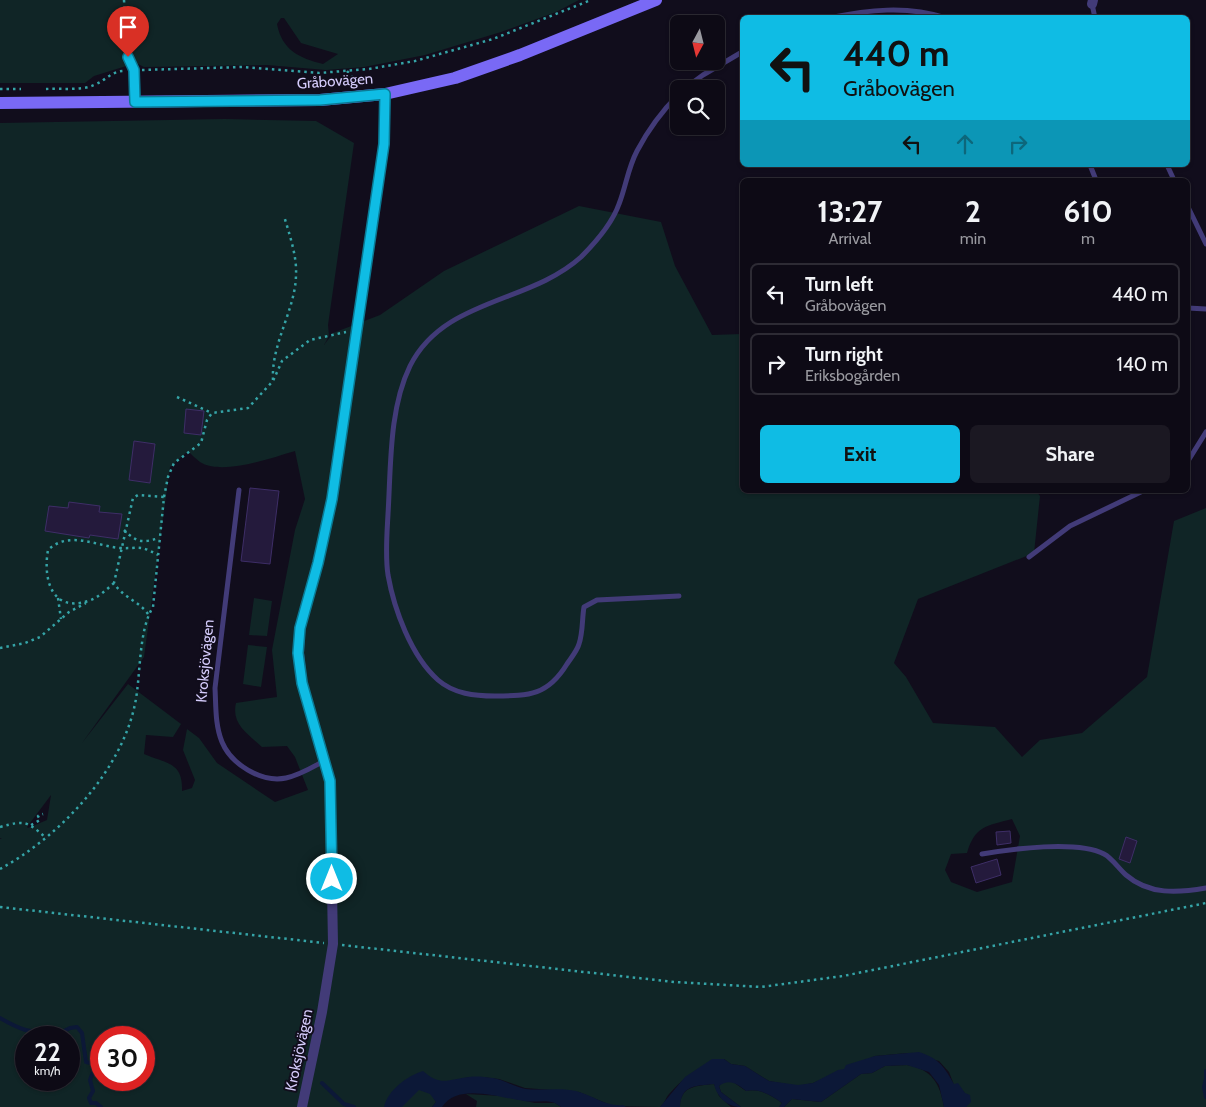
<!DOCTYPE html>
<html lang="en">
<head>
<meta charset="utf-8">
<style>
	:root { --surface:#0d0a15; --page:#1b1822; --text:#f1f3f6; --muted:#9a9aa0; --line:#2d2b34; --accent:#0fbce4 }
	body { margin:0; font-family:Cabin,sans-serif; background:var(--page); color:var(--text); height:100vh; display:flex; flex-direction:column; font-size:19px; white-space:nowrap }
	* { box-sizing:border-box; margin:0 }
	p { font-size:16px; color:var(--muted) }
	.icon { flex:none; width:28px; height:28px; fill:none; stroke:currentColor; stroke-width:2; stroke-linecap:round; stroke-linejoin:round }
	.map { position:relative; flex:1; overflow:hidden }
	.side { position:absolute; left:740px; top:178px; width:450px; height:315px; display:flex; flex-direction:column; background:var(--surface); border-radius:8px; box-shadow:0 1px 4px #0004,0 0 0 1px var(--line) }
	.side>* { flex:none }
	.hud { position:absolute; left:740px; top:15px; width:450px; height:152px; border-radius:8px; box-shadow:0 1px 4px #0004,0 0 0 1px var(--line); background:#0fbce4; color:#111; overflow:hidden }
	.needle { width:32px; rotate:187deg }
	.fabs { position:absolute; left:670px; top:15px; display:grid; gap:10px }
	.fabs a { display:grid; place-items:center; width:55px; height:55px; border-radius:8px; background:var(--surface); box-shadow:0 1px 4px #0004,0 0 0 1px var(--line); font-size:25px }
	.speed { position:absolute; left:15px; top:1026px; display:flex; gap:10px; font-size:25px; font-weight:700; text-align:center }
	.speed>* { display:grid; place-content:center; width:65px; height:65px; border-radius:50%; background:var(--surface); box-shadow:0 1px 4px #0004,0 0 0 1px var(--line); line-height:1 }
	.speed small { font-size:12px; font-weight:400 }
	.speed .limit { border:8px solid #d22; background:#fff; color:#111 }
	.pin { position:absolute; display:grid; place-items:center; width:42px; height:42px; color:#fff; margin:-51px -21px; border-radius:50% 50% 50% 0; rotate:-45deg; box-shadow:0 0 5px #0007 }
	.pin .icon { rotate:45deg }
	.me { position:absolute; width:55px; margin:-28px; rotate:0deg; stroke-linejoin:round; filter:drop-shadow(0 0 4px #0008) }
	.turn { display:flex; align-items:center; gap:18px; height:105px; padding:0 20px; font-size:22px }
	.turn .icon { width:65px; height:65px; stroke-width:2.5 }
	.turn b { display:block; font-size:35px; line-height:42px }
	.lanes { display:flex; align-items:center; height:48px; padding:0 20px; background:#0003; justify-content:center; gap:25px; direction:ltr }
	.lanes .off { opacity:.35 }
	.eta { display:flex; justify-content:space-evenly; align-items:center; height:85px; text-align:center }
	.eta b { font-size:30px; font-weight:700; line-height:35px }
	.cta { display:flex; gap:10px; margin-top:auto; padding:10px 20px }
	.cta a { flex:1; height:58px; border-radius:8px; background:var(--accent); color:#111; font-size:20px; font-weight:700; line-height:58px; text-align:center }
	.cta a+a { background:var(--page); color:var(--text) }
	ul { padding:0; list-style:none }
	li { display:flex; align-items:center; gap:15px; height:62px; margin:0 10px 8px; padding:0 10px; border:2px solid var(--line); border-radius:8px }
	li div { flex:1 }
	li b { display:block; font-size:19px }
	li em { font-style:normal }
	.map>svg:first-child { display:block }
</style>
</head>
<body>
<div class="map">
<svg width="1206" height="1107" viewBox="0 0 1206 1107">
	<rect width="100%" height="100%" fill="#110d1c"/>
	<!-- green -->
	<path fill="#102526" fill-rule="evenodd" d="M0,0H579L556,12L501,32L425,55L364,67L326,70L267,65L144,67L136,63L94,76L85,83H0ZM281,18H284L301,43L338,54L323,64C299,58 282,50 277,24Z
		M225,119L316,121L354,143L328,325L329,336L324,345L333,333L380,315L444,271L579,206L661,222L675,266L712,335L742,334V490H1035L1040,496L1034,553L918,599L894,663L906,677L933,723L995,727L1022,757L1040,740L1082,733L1147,677L1174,521L1206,508V1107H966C968,1096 964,1088 954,1085L949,1072L939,1061L908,1053L875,1056L813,1083L798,1086L769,1081L745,1066L731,1064L724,1059C699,1065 686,1076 669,1094C665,1099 665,1103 660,1107L613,1106L579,1092L525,1088L499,1079L482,1077H469L450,1082L433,1097L436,1102L432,1107H0V839L2,838H0V123ZM188,451C192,455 196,459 200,462C222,476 271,458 295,451L305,499L295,530L272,650L277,697L236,703C231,724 248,734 262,747L287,746L295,757L308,790L275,802L217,763L199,738L187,729L183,750L195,780L192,788L182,791C183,762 167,764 144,754L146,735L173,737L181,724L128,684L82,743L144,657L170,467ZM51,795L47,820L28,828L27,827ZM1012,819L1020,836L1012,882L977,892L951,882L945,870L951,854L967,853C975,826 986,826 1012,819ZM26,1038H69V1080H26ZM101,1038H144V1080H101Z
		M254,598L272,601L267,636L249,635Z
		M248,645L267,647L261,687L243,684Z
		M907,1065C932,1069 940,1084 944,1107H784L792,1099L821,1102L861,1074L872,1073L885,1066Z
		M723,1082H733L746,1091C758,1088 772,1095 782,1103L779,1107H741L721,1092L719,1086Z
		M714,1084L719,1096L731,1107H680C680,1086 696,1086 714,1084Z
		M466,1094L502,1096L535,1103H555L561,1107H476L477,1101Z"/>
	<!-- water -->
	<path fill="#0c1837" d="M919,1052C940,1059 944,1067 954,1084L958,1083L965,1093L970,1095L971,1102L966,1107H944L939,1085L929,1072L907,1065L885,1066L872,1073L861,1074L821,1102L792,1099L784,1107H779L782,1103C772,1095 758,1088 746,1091C738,1084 729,1078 719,1086L721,1092L741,1107C727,1107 717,1097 714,1084C695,1086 681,1085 680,1107H660L685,1077L712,1059H724L731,1064L745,1066L769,1081L798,1085L813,1083L838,1070L844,1069L846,1065L875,1056Z
		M423,1071C441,1087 449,1079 469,1077C477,1076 485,1077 493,1078C504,1080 515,1087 526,1089C542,1091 560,1087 576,1091C592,1095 606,1107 623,1105L626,1107H561C559,1106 557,1104 555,1103C546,1099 533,1103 524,1101C500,1098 458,1082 442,1107H432L436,1102L430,1094L419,1090L402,1107H384C388,1090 407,1076 423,1071Z"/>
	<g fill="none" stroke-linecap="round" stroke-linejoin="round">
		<!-- stream -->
		<path stroke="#0c1837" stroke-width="4" d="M0,1018C17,1028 32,1035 51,1031L58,1034L70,1028L77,1027L82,1033L86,1062L96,1064L90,1080L93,1091L89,1098L91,1103H96L101,1107
			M1206,1071V1078
			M1206,1079L1204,1087L1206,1097
			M322,1083L344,1104L354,1107"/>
	</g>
	<!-- building -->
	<path fill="#241a3c" stroke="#3e2e67" d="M186,409L204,411L201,435L184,433Z
		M134,441L155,444L150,483L129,480Z
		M250,488L279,491L270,564L241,561Z
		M69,502L100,506L99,512L122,514L118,539L90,535L89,538L45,531L49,506L68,508Z
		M1010,831L1011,843L997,845L996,832Z
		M1126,837L1137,841L1130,863L1119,859Z
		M997,859L1001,875L976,883L971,867Z"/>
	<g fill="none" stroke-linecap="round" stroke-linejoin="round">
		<!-- path -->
		<path stroke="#35a4a7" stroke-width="2.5" stroke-dasharray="2.5 4" stroke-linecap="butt" d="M124,0L127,50
			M142,70L243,67L319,73L369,69L415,61L493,39L591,0
			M347,71L359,85
			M0,89H21
			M46,89C61,88 81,91 94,85C107,80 112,70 126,71
			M273,380C271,343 296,309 296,274C297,256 289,233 284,216
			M177,397L212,413
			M124,530C137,543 143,543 159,538
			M114,583C106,590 98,598 88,601C51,613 43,578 48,550C69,530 96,546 120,548C141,549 138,544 158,555
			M58,598L61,619
			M148,614C139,601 122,597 114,583L133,498L138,495L164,497
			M0,648L25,643L40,637L69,612L86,603
			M31,825L40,820L38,816L43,814
			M0,827C25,820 27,821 46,838
			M0,869C59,837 121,772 135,704C141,676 138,631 153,607L164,497L168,477L174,463L201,443L207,420L212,413L248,408L273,381L282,361L310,340L346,332
			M0,907L324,943
			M342,945L674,982L761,987L843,976L1206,903"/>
		<!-- service -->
		<path stroke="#423b78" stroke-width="5" d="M1092,4L1095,18
			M828,18C868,10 906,5 946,18
			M128,57L134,71L135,102
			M684,89L703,75L742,52
			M679,94C663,110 648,130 637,151C628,168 626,186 619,204C612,224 596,242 581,257C529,304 444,298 410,366C389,409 391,466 388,514C387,534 385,555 388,575C394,609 411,656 438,680C454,694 475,696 495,696C530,696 548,695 567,664C571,658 577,651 579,644C583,633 582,618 584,607L597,600L679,596
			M1090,165L1096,180
			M1167,165L1174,180
			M1188,207L1206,244
			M1188,308L1206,309
			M1188,461L1206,432
			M239,490L215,688C216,706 215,725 222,742C231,764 261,783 286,778C300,775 311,768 324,761
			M1029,557L1070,526L1145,490
			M982,854C1011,849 1077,840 1104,854C1112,858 1119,869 1126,875C1149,895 1178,893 1206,888"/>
		<!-- minor -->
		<path stroke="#423b78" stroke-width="10" d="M1092,4L1093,0
			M302,1107L322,1012L333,944L330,781L302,683L299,653L300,628L318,563L332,499L384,144L385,94"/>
		<!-- secondary -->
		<path stroke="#7969f5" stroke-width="12" d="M0,103L320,100L385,94L455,78L520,55L656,0"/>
	</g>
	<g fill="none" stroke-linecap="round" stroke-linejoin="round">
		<defs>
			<path id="route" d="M128,57L134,70L135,102L320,100L385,94L384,144L332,499L318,563L300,628L298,653L302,683L330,781L332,879"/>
		</defs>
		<!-- route casing -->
		<use href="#route" stroke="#0a7a94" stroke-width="12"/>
		<!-- route -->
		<use href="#route" stroke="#0fbce4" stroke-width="9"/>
	</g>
	<g text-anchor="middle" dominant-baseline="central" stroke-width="4" stroke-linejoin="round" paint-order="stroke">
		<!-- street labels -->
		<g font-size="15" fill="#d5ccfc" stroke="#110d1c">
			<text transform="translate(335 81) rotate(-4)">Gråbovägen</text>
			<text transform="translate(205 661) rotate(-85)">Kroksjövägen</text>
			<text transform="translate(299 1050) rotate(-78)">Kroksjövägen</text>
		</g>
	</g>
</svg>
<div class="fabs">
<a><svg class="needle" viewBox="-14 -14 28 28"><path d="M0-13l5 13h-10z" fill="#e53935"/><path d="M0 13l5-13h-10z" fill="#9a9aa0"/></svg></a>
<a><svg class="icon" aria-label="search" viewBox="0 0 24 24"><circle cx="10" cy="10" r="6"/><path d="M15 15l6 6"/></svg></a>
</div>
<div class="speed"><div>22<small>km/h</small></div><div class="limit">30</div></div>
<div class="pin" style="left:128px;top:57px;background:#d93025"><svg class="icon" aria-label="arrive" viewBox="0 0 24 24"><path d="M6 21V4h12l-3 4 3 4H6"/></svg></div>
<svg class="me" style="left:332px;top:879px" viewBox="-20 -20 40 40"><circle r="17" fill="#0fbce4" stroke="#fff" stroke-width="3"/><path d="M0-11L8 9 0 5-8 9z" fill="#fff"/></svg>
<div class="hud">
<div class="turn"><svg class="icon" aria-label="left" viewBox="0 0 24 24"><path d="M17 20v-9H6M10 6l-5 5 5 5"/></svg><div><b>440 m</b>Gråbovägen</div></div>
<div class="lanes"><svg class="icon" aria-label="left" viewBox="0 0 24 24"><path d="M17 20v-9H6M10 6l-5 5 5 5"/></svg><svg class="icon off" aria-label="ahead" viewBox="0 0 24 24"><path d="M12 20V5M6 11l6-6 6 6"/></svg><svg class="icon off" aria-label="right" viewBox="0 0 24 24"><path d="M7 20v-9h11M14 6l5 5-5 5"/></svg></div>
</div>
<section class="side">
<div class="eta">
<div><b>13:27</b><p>Arrival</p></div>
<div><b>2</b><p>min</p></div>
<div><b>610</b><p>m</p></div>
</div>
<ul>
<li><svg class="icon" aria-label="left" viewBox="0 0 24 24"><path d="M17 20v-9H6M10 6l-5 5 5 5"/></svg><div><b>Turn left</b><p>Gråbovägen</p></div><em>440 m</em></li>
<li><svg class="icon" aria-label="right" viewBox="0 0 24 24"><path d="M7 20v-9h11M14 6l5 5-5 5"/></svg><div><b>Turn right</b><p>Eriksbogården</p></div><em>140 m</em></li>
</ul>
<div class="cta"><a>Exit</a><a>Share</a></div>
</section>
</div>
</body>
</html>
